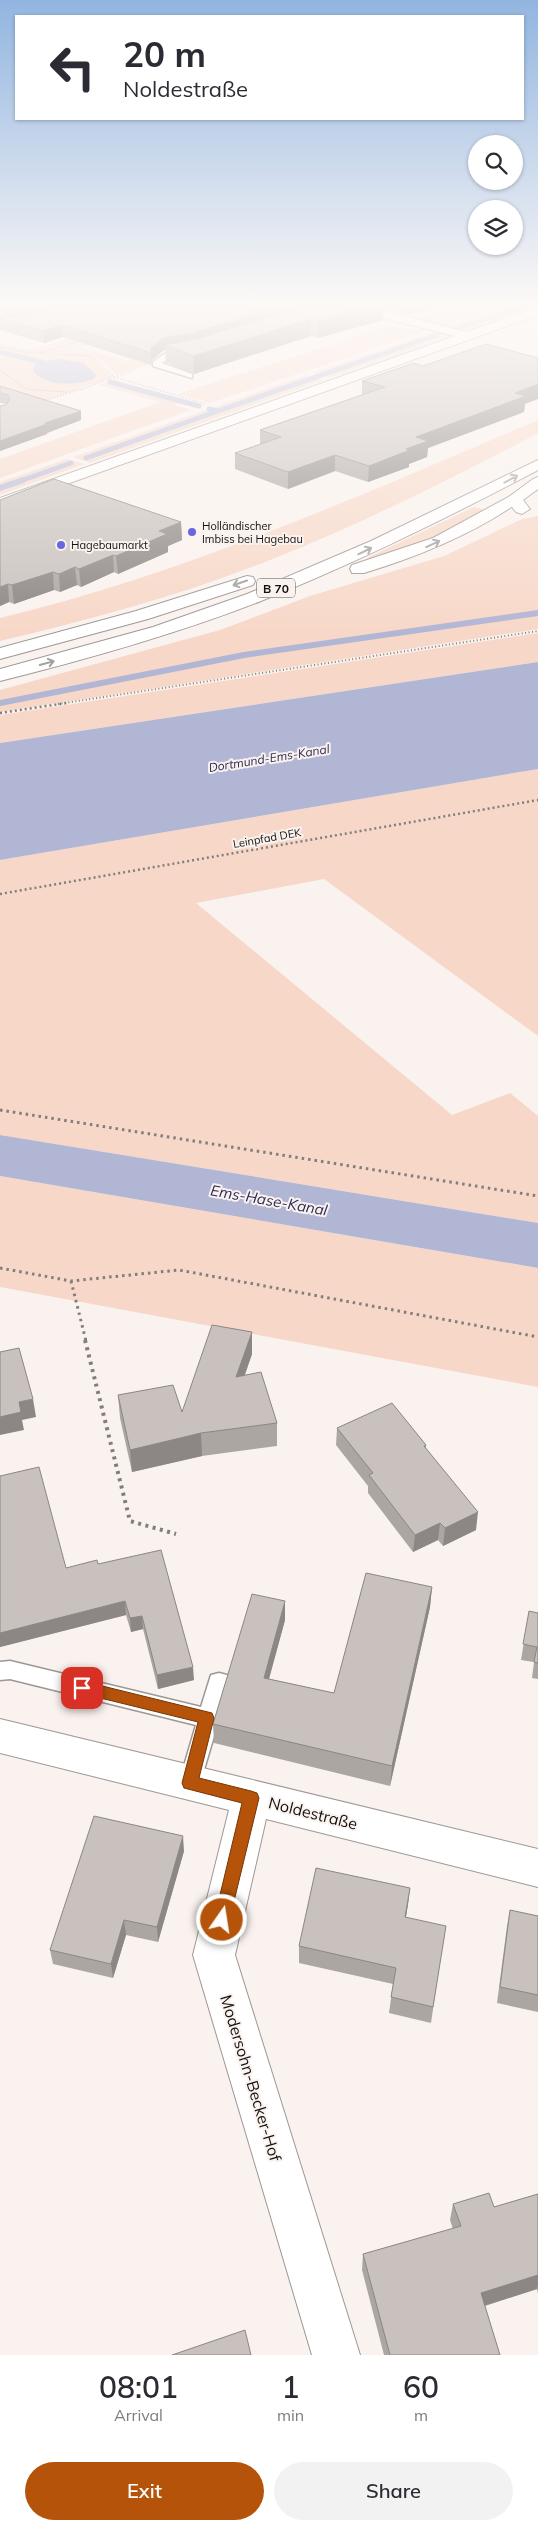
<!DOCTYPE html>
<html lang="en">
<head>
<meta charset="utf-8">
<style>
	:root { --surface:#fff; --page:#f2f2f3; --text:#2b2b33; --muted:#7c7c81; --accent:#b45309 }
	body { margin:0; font-family:Mulish,sans-serif; background:var(--page); color:var(--text); height:100vh; display:flex; flex-direction:column; font-size:19px; white-space:nowrap }
	* { box-sizing:border-box; margin:0 }
	p { font-size:16px; color:var(--muted) }
	.icon { flex:none; width:28px; height:28px; fill:none; stroke:currentColor; stroke-width:2; stroke-linecap:round; stroke-linejoin:round }
	.map { position:relative; height:2355px; overflow:hidden }
	.panel { display:flex; flex-direction:column; background:var(--surface); flex:1 }
	.panel>* { flex:none }
	.top-card { position:absolute; left:15px; top:15px; width:509px; height:105px; border-radius:0px; box-shadow:0 1px 4px #0004; background:#fff; color:var(--text); overflow:hidden }
	.buttons { position:absolute; left:468px; top:135px; display:grid; gap:10px }
	.buttons a { display:grid; place-items:center; width:55px; height:55px; border-radius:50%; background:var(--surface); box-shadow:0 1px 4px #0004; font-size:25px }
	.pin { position:absolute; display:grid; place-items:center; width:42px; height:42px; color:#fff; margin:-21px; border-radius:10px; box-shadow:0 2px 8px #0006 }
	.me { position:absolute; width:55px; margin:-28px; rotate:13deg; stroke-linejoin:round; filter:drop-shadow(0 0 4px #0008) }
	.turn { display:flex; align-items:center; gap:18px; height:105px; padding:0 25px; font-size:22px }
	.turn .icon { width:65px; height:65px; stroke-width:2.5 }
	.turn b { display:block; font-size:35px; line-height:42px }
	.eta { display:flex; justify-content:space-evenly; align-items:center; height:85px; text-align:center }
	.eta b { font-size:30px; font-weight:600; line-height:35px }
	.button { display:flex; gap:10px; margin-top:auto; padding:10px 25px }
	.button a { flex:1; height:58px; border-radius:30px; background:var(--accent); color:#fff; font-size:20px; font-weight:600; line-height:58px; text-align:center }
	.button a+a { background:var(--page); color:var(--text) }
	.map>svg:first-child { display:block }
</style>
</head>
<body>
<div class="map">
<svg width="538" height="2355" viewBox="0 0 538 2355">
	<rect width="100%" height="100%" fill="#faf2ee"/>
	<!-- green -->
	<path fill="#f7d8c8" d="M193,304H223L80,347L125,361L136,358L154,363L116,375L103,362L90,355L114,377L31,405L0,389V343L29,350Z
		M463,304H509L444,325L418,319Z
		M518,304H538V306L470,330L460,331L445,328Z
		M388,326L426,331L210,403L178,394Z
		M437,331L450,336L330,378L312,373Z
		M306,375L324,380L90,463L73,457Z
		M113,380L186,400L174,405L191,410L0,478V459L160,402L99,385Z
		M538,420V433C453,478 365,522 275,558C186,594 93,619 0,641V618C186,573 362,495 538,420Z
		M67,459L84,464L0,495V482Z
		M474,507L489,511L412,548L371,559L367,558Z
		M538,516V629L0,712V690L220,630L310,596L444,556L522,519Z
		M538,633V662L0,743V715Z
		M538,769V1036L324,879L196,903L452,1115L510,1093L538,1116V1223L0,1135V860Z
		M0,1176L538,1268V1387L0,1287Z"/>
	<!-- water -->
	<path fill="#b2b6d5" d="M59,359L83,363L96,374L95,378C79,386 45,387 33,371L34,366L41,362Z
		M538,662V769L0,860V743Z
		M0,1135L538,1223V1268L0,1176Z"/>
	<g fill="none" stroke-linecap="round" stroke-linejoin="round">
		<!-- stream-far1 -->
		<path stroke="#b2b6d5" stroke-width="5" d="M459,328L530,304
			M0,352L52,365
			M110,382L199,406
			M209,409L218,411L437,335
			M86,458L218,411
			M20,481L71,463"/>
		<!-- stream -->
		<path stroke="#b2b6d5" stroke-width="6" d="M0,488L23,480
			M0,703L244,655L538,613"/>
		<defs>
			<path id="lane" d="M166,353L173,355L162,363L192,374V378L153,366V362Z
				M10,1661L201,1707L211,1675L219,1673L227,1675L230,1682L198,1790L190,1793L182,1790L179,1783L196,1725L10,1679L0,1680V1662Z"/>
			<path id="street" d="M353,304H366L371,307L467,332L538,307V315L0,508V498L455,336L363,313Z
				M538,477V489L523,500L530,509L522,514L516,512L506,499L533,479Z
				M0,1719L538,1849V1887L266,1819L235,1955L360,2355H312L193,1955L229,1810L0,1753Z"/>
			<path id="highway" d="M538,460V470C447,518 356,563 261,601C176,634 88,659 0,681V669L153,627L247,594L371,541Z
				M514,494L522,499L519,502C471,535 420,556 364,573H352L350,569L352,565L433,538Z
				M247,576L253,577L255,581L253,585L148,619L0,659V648L136,611Z"/>
		</defs>
		<!-- lane casing -->
		<use href="#lane" stroke="#9e9793" stroke-width="3"/>
		<!-- street casing -->
		<use href="#street" stroke="#9e9793" stroke-width="2"/>
		<!-- highway casing -->
		<use href="#highway" stroke="#9e9793" stroke-width="2"/>
		<!-- path-far4 -->
		<path stroke="#837e7b" stroke-width="1" stroke-dasharray="1 2" stroke-linecap="butt" d="M0,347L23,352L90,356L100,362L114,377L136,370
			M40,353L80,341
			M0,370L26,389L66,392L83,389L114,377L206,404
			M43,401L73,392"/>
		<!-- path-far3 -->
		<path stroke="#837e7b" stroke-width="2" stroke-dasharray="1 2.5" stroke-linecap="butt" d="M58,704L538,631"/>
		<!-- path-far2 -->
		<path stroke="#837e7b" stroke-width="2.5" stroke-dasharray="2 3" stroke-linecap="butt" d="M0,713L67,703
			M0,894L538,800"/>
		<!-- path-far1 -->
		<path stroke="#837e7b" stroke-width="3" stroke-dasharray="2.5 4" stroke-linecap="butt" d="M0,1110L538,1196
			M0,1268L71,1281L179,1270L538,1337
			M71,1281L86,1341"/>
		<!-- path -->
		<path stroke="#837e7b" stroke-width="4" stroke-dasharray="3 4.5" stroke-linecap="butt" d="M85,1340L130,1521L176,1534"/>
		<!-- lane -->
		<use href="#lane" fill="#fff" fill-rule="evenodd"/>
		<!-- street -->
		<use href="#street" fill="#fff" fill-rule="evenodd"/>
		<!-- highway -->
		<use href="#highway" fill="#fff" fill-rule="evenodd"/>
	</g>
	<!-- wall -->
	<path fill="#aca6a3" d="M0,304H443L408,315L384,307L383,320L318,338L311,336L194,374L166,362L165,350H164L152,360L151,365L63,337L44,343L0,330Z
		M493,304H538V306L521,311Z
		M362,381L525,404L524,412L428,448L427,457L409,464V467L368,482L335,471L288,489L235,469V453L260,444V430L362,395Z
		M0,386L81,411V420L47,433V434L0,451V406L6,405V404L0,403Z
		M0,500L181,522L182,540L168,546V552L118,574L114,572L81,587L77,585L60,592L54,590L14,604L9,602L0,606Z
		M252,1332V1354L245,1375L277,1423V1446L202,1456L132,1472L120,1418L118,1395L182,1412Z
		M337,1428L426,1445V1449L476,1530L443,1546L438,1540L413,1552L368,1493V1486L336,1445Z
		M0,1476L66,1568L98,1564L194,1680L158,1689L143,1629L131,1632L126,1615L0,1647Z
		M432,1587L430,1607L390,1786L214,1743L213,1724L285,1620L269,1679L334,1693Z
		M529,1611L538,1613V1679L532,1678L534,1662L521,1660Z
		M184,1851L158,1942L126,1935L113,1978L53,1964L50,1950Z
		M410,1888L406,1917L443,1942L431,2023L389,2013L393,1984L299,1963V1946Z
		M510,1910L538,1916V2012L497,2003L507,1926Z
		M538,2194V2294L537,2289L485,2306L500,2355H384L362,2270L363,2254L453,2229L450,2220L453,2204L494,2207Z"/>
	<!-- shaded-wall -->
	<path fill="#8c8784" d="M23,304H67L10,319L5,313L8,308Z
		M291,304H329L193,345H165L166,350H164L152,360L151,365V348L163,338Z
		M381,304H384L383,320L318,338V321Z
		M409,304H443L408,315Z
		M521,304H538L537,305L521,311Z
		M311,319V336L194,374L193,356Z
		M62,325L63,337L44,343L43,331Z
		M538,384V399L525,404L524,412L428,448L427,457L409,464V467L368,482L369,466L406,449L416,437L515,393Z
		M81,411V420L47,433V434L0,451V441L45,423Z
		M335,455V471L288,489V472Z
		M181,522L182,540L168,546V552L118,574L116,556L159,531Z
		M113,555L114,572L81,587L79,569Z
		M75,567L77,585L60,592L59,574Z
		M53,572L54,590L14,604L12,585Z
		M8,584L9,602L0,606V587Z
		M252,1332V1354L236,1399V1377Z
		M33,1399L36,1417L22,1420L24,1430L0,1435V1417L19,1402Z
		M201,1433L202,1456L132,1472L130,1450Z
		M478,1512L476,1530L443,1546L445,1528Z
		M440,1523L438,1540L413,1552L415,1535Z
		M432,1587L430,1607L390,1786L392,1766Z
		M125,1601L126,1615L0,1647V1633Z
		M285,1601V1620L264,1697V1678Z
		M142,1616L143,1629L131,1632L130,1618Z
		M193,1667L194,1680L158,1689L157,1675Z
		M183,1836L184,1851L158,1942L157,1927Z
		M410,1888L408,1905L403,1933L405,1917Z
		M124,1920L126,1935L113,1978L111,1964Z
		M538,2275V2285L537,2289L477,2308L481,2293Z"/>
	<!-- building -->
	<path fill="#c8c1bd" stroke="#8c8784" d="M0,304H23L8,308L5,313L13,318L66,304H291L192,333L163,338L151,348V353L62,325L43,331L0,319Z
		M311,304H381L318,321L311,319L193,356L165,345L200,338Z
		M486,344L538,358V384L515,393L526,396L416,437L428,441L406,449L410,450L369,466L335,455L288,472L235,453L281,437L260,430L385,387L362,381L414,363L423,366Z
		M0,386L81,411L45,423L47,424L0,441V406L6,405L10,399L8,395L0,393Z
		M54,479L181,522L159,531L167,534L116,556L113,555L79,569L75,567L59,574L53,572L12,585L8,584L0,587V500Z
		M212,1325L252,1332L236,1377L261,1372L277,1423L201,1433L130,1450L118,1395L173,1385L182,1412Z
		M19,1348L33,1399L19,1402L21,1412L0,1417V1352Z
		M392,1403L426,1445L424,1446L478,1512L445,1528L440,1523L415,1535L369,1475L373,1473L337,1428Z
		M39,1467L66,1568L97,1560L98,1564L161,1550L193,1667L157,1675L142,1616L130,1618L125,1601L0,1633V1476Z
		M366,1573L432,1587L392,1766L213,1724L252,1594L285,1601L264,1678L334,1693Z
		M529,1611L538,1613V1663L534,1662L537,1647L523,1644Z
		M94,1816L183,1836L157,1927L124,1920L111,1964L50,1950Z
		M316,1868L410,1888L405,1917L446,1926L433,2007L391,1997L396,1968L299,1946Z
		M510,1910L538,1916V1995L500,1987Z
		M489,2193L494,2207L538,2194V2275L481,2293L500,2355H390L363,2254L461,2226L453,2204Z
		M245,2330L251,2355H172Z"/>
	<!-- one-way arrows -->
	<defs><path id="oneway-shaft" d="M-6 0H5M1.5-3L5.5 0L1.5 3" fill="none" stroke-width="1.6" stroke-linecap="round" stroke-linejoin="round" transform="scale(1.25)"/></defs>
	<g stroke="#a1a09f">
		<use href="#oneway-shaft" transform="translate(511 479) rotate(-28)"/>
		<use href="#oneway-shaft" transform="translate(433 544) rotate(-25)"/>
		<use href="#oneway-shaft" transform="translate(365 551) rotate(-26)"/>
		<use href="#oneway-shaft" transform="translate(240 583) rotate(161)"/>
		<use href="#oneway-shaft" transform="translate(47 663) rotate(-15)"/>
	</g>
	<!-- sky -->
	<linearGradient id="sky" x2="0" y2="1"><stop stop-color="#92b5e0"/><stop offset="0.48" stop-color="#fdf9f7"/><stop offset="1" stop-color="#fdf9f7" stop-opacity="0"/></linearGradient>
	<rect width="538" height="633" fill="url(#sky)"/>
	<!-- route -->
	<path fill="#b45309" stroke="#753606" d="M82,1681L212,1713L214,1718L199,1778L251,1791L257,1793L259,1798L228,1926L222,1928L216,1926L214,1920L242,1803L184,1788L182,1783L198,1722L76,1692L74,1688L76,1683Z"/>
	<!-- markers -->
	<g fill="#6967e1" stroke="#faf2ee" stroke-width="2">
		<circle cx="192" cy="532" r="5"/>
		<circle cx="61" cy="545" r="5"/>
	</g>
	<g text-anchor="middle" dominant-baseline="central" stroke-width="4" stroke-linejoin="round" paint-order="stroke">
		<!-- far-poi labels -->
		<g font-size="11" fill="#13110f" stroke="#faf2ee" text-anchor="start">
			<text x="202" y="526">Holländischer<tspan x="202" dy="13">Imbiss bei Hagebau</tspan></text>
			<text x="71" y="545">Hagebaumarkt</text>
		</g>
		<!-- far-street labels -->
		<g font-size="11" fill="#13110f" stroke="#faf2ee">
			<text transform="translate(267 838) rotate(-10)">Leinpfad DEK</text>
		</g>
		<!-- shield labels -->
		<rect fill="#faf2ee" stroke="#585452" stroke-width="1" x="257" y="578.5" width="38" height="19" rx="4"/>
		<g font-size="12" font-weight="bold" fill="#13110f">
			<text x="276" y="588">B 70</text>
		</g>
		<!-- far-water labels -->
		<g font-size="12" font-style="italic" fill="#2a2b55" stroke="#faf2ee">
			<text transform="translate(269 758) rotate(-9)">Dortmund-Ems-Kanal</text>
		</g>
		<!-- water labels -->
		<g font-size="15" font-style="italic" fill="#2a2b55" stroke="#faf2ee">
			<text transform="translate(269 1200) rotate(10)">Ems-Hase-Kanal</text>
		</g>
		<!-- near-street labels -->
		<g font-size="16" fill="#13110f" stroke="#faf2ee">
			<text transform="translate(313 1813) rotate(14)">Noldestraße</text>
			<text transform="translate(251 2078) rotate(73)">Modersohn-Becker-Hof</text>
		</g>
	</g>
</svg>
<div class="buttons">
<a><svg class="icon" aria-label="search" viewBox="0 0 24 24"><circle cx="10" cy="10" r="6"/><path d="M15 15l6 6"/></svg></a>
<a><svg class="icon" aria-label="layers" viewBox="0 0 24 24"><path d="M12 4l9 5-9 5-9-5zM3 14l9 5 9-5"/></svg></a>
</div>
<div class="pin" style="left:82px;top:1688px;background:#d93025"><svg class="icon" aria-label="arrive" viewBox="0 0 24 24"><path d="M6 21V4h12l-3 4 3 4H6"/></svg></div>
<svg class="me" style="left:222px;top:1920px" viewBox="-20 -20 40 40"><circle r="17" fill="#b45309" stroke="#fff" stroke-width="3"/><path d="M0-11L8 9 0 5-8 9z" fill="#fff"/></svg>
<div class="top-card">
<div class="turn"><svg class="icon" aria-label="left" viewBox="0 0 24 24"><path d="M17 20v-9H6M10 6l-5 5 5 5"/></svg><div><b>20 m</b>Noldestraße</div></div>
</div>
</div>
<section class="panel">
<div class="eta">
<div><b>08:01</b><p>Arrival</p></div>
<div><b>1</b><p>min</p></div>
<div><b>60</b><p>m</p></div>
</div>
<div class="button"><a>Exit</a><a>Share</a></div>
</section>
</body>
</html>
